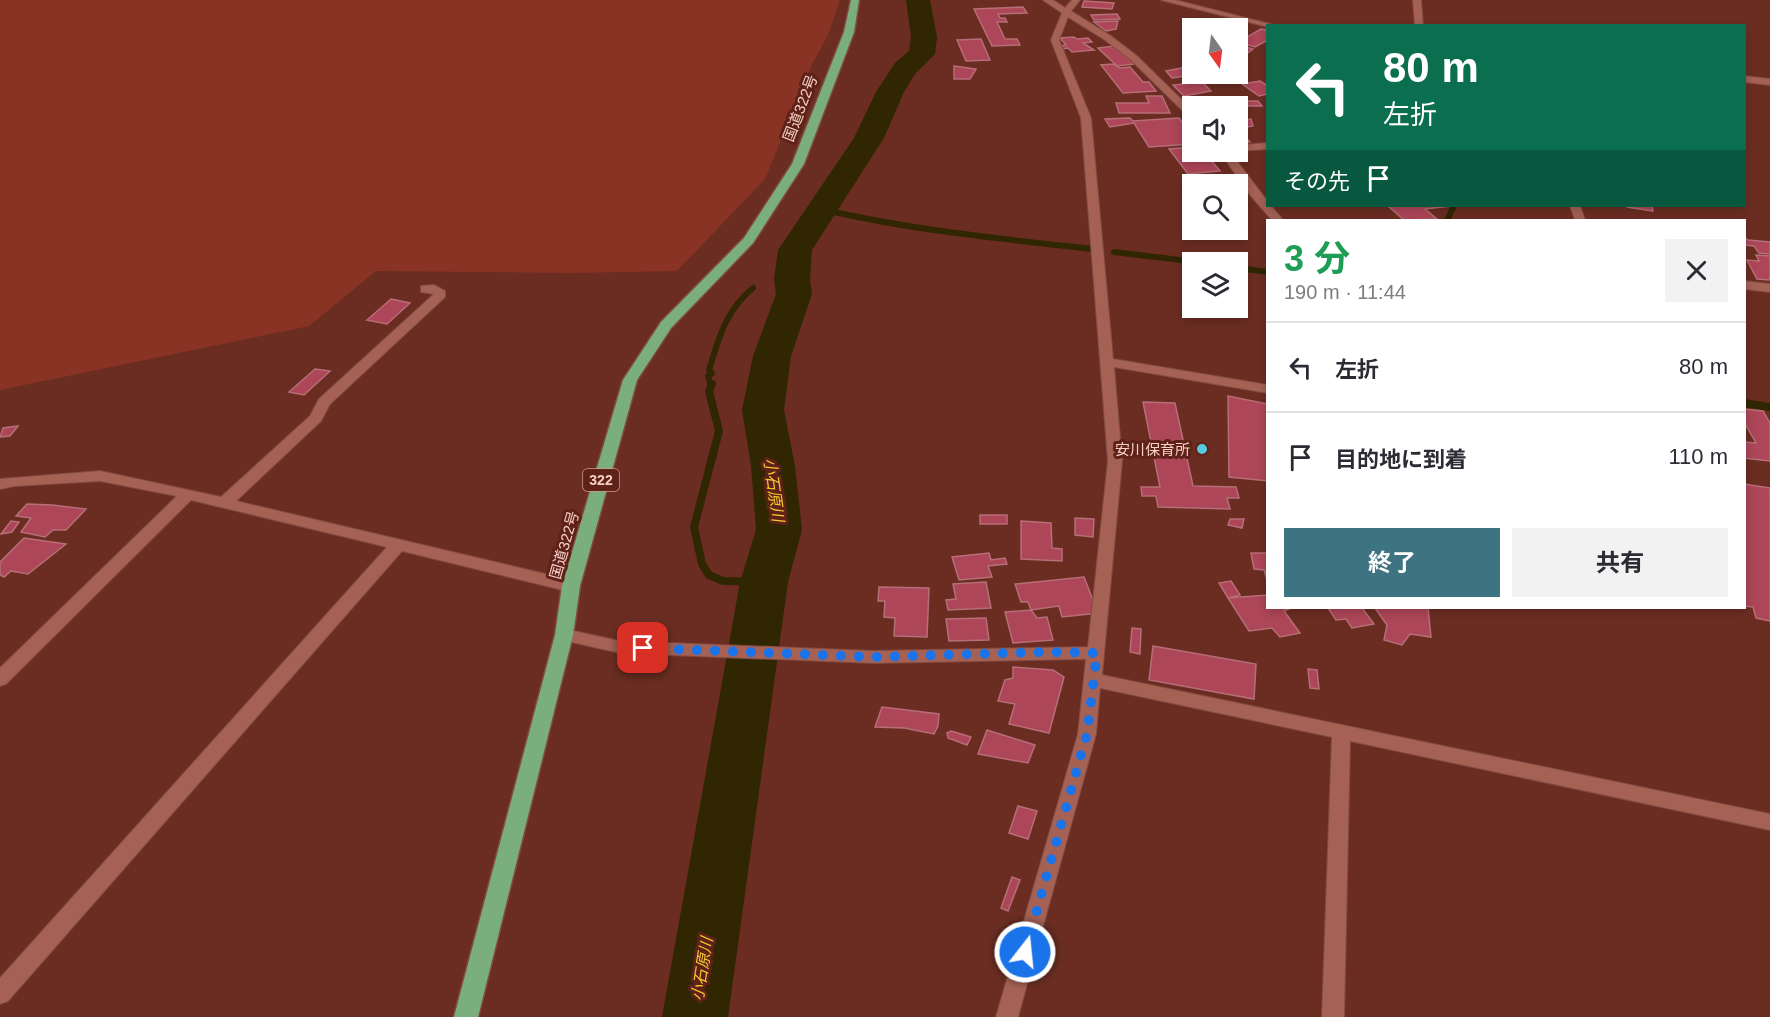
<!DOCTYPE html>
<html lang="ja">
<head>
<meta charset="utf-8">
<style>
	:root { --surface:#fff; --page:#f2f2f3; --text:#2b2b33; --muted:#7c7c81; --line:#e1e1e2; --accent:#3e7381 }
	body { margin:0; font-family:Helvetica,"Noto Sans JP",sans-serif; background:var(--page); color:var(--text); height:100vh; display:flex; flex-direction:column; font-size:22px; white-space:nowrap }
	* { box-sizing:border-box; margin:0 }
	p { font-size:20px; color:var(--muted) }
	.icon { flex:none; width:33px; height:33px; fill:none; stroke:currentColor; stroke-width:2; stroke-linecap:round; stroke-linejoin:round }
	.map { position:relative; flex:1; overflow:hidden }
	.panel { position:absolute; left:1266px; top:219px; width:480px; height:390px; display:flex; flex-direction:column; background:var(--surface); border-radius:0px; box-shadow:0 3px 9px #0003 }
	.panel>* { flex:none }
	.hud { position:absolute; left:1266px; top:24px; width:480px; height:183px; border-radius:0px; box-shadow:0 3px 9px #0003; background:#0b6e4f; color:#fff; overflow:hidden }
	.needle { width:39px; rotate:166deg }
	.controls { position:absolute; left:1182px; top:18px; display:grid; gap:12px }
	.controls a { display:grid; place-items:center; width:66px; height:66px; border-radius:0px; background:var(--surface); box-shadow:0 3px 9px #0003; font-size:30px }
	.pin { position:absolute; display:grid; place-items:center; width:51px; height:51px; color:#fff; margin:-26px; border-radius:12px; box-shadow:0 3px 9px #0006 }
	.me { position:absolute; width:66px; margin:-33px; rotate:16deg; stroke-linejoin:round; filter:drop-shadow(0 0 4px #0008) }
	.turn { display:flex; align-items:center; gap:21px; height:126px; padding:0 18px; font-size:27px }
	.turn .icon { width:78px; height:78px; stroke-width:2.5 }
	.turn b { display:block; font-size:42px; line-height:51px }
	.then { display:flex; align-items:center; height:57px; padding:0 18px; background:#0003; gap:12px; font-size:22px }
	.round { display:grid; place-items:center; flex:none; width:63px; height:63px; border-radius:0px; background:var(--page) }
	.overview { display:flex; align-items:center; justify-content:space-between; height:102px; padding:0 18px }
	h1 { font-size:36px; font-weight:700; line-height:45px; color:#1e9e55 }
	.primary-button { display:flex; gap:12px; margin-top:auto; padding:12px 18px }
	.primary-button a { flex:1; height:69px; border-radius:0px; background:var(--accent); color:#fff; font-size:24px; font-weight:700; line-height:69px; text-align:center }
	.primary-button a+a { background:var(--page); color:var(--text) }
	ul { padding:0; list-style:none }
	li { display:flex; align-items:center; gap:18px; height:90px; padding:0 18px; border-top:2px solid var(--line) }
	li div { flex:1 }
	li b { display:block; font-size:22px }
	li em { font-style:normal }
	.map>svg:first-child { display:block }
</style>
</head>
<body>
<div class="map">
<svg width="1770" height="1017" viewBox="0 0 1770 1017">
	<rect width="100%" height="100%" fill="#6b2d22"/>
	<!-- green -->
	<path fill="#893324" d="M0,0H840L828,35L812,64L765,179L677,271L572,273L376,271L309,326L0,390Z"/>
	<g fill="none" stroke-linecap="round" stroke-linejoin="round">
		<!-- stream-far1 -->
		<path stroke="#302602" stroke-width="6" d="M821,209C910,230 1002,239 1093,249
			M1447,220L1454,206
			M1114,252L1197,262
			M1238,268L1268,272
			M711,386L708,376L712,373L709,370C719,337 726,310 753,288"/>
		<!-- stream -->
		<path stroke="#302602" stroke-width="8" d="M712,384L709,391L719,431L694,527L702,564L709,575L723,581L764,582
			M1744,403L1770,407"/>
		<!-- river -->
		<path fill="#302602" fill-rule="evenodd" d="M906,0H930L937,37L935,54L915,74L904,92L884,138L812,250L810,280L812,294L791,356L784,410L795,466L802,530L788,582L728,1017H662L740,582L756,530L751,466L742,410L753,356L776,294L774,280L778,250L854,138L876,92L895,63L909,51L911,37Z"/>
	</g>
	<!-- building -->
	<path fill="#ad4658" stroke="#b66e77" stroke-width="1.5" d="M1084,1L1114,3L1112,9L1082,7Z
		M1023,7L1027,13L998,14L1000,18H1005L1007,22H997L1005,39H1017L1020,45L992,46L974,9Z
		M1117,14L1120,19L1094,20L1091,15Z
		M1118,21L1116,29L1106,31L1094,22Z
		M1261,29L1268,30V40L1255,47L1238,42Z
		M1074,37L1077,39L1088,38L1092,42L1083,43L1094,50L1072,52L1068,48L1062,49L1059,46L1066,45L1060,38Z
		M981,39L990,60L966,61L957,40Z
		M1238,45L1253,49L1238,60Z
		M1115,46L1135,64L1117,66L1098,48Z
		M1113,64L1120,68L1130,67L1143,82H1149L1156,91L1123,93L1101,65Z
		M954,66L976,69L970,79H954Z
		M1192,66V74H1200L1172,78L1166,71Z
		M1231,74L1242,75L1247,81L1223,82L1216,75Z
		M1260,81L1268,86V94L1259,96L1242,84Z
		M1202,82L1211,91L1184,96L1173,85Z
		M1146,96H1162L1170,113H1119L1116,103H1149Z
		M1213,98L1221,106H1195L1189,100Z
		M1228,101H1258L1262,106H1231Z
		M1130,118L1133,121L1179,118L1192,136V144L1149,147L1134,123L1110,127L1105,119Z
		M1251,119L1253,126L1243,128L1239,121Z
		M1238,131H1240L1250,142L1238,143Z
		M1192,147V152H1204L1220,171L1188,174L1169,149Z
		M1388,206H1451L1425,209L1437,219L1404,220Z
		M1626,206H1652L1653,211L1627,207Z
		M1744,237L1748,240L1770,242V254L1759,253L1754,246L1744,245Z
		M1756,255L1770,256V280L1757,279L1747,260L1759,261Z
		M391,299L410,303L387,324L367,320Z
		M315,369L330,371L304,395L289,392Z
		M1228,396L1268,404V481L1229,477Z
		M1143,402L1175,403L1193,486L1236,487L1239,498H1227L1230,509L1158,507L1156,496H1142L1141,487H1160Z
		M1744,409L1763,411L1770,423V461L1744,458V442L1756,443L1744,422Z
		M18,426L10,436L0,437L3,428Z
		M1744,484L1770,488V621L1756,618L1753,607L1744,606Z
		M27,504L52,505L86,509L66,530H53L45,537L21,532L31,518L16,516Z
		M980,515H1007V524H980Z
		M1075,518L1094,519L1093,537L1075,535Z
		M1230,519H1244L1242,528L1228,525Z
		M11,521L19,522L12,532L1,534Z
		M1021,521L1051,523L1052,548L1062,549V561L1021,559Z
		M24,538L66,544L28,574L11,571L4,577L0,575V562Z
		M989,553L991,560L1005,558L1007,564L988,566L992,577L959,580L952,557Z
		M1251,553H1268V583L1264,570L1254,569Z
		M1084,577L1098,613L1062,617L1059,606L1031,610L1028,602H1021L1015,584Z
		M1231,581L1240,595L1228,598L1219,583Z
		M986,582L991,608L948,610L946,600L956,599L953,584Z
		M879,587L929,588L927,637L894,636L895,618L884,617L885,601H878Z
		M1268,595V608H1291L1284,611L1300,633L1280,637L1272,628L1249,631L1228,598Z
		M1328,608H1362L1374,624L1352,628L1346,619L1336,620Z
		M1375,608H1428L1431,637L1410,634L1402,645L1384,640L1387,625Z
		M1031,610L1037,618L1047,617L1053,640L1013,643L1005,612Z
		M986,618L989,640L949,641L946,619Z
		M1132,628L1141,629L1140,654L1130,652Z
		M1153,646L1256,664L1254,699L1149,680Z
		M1013,667L1053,670L1064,677L1049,733L1009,724L1015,704L998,701L1005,680L1013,678Z
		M1308,669L1317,670L1319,689L1310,688Z
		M882,707L939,714L938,726L934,734L904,728L875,727Z
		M987,730L1035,745L1028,763L978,754Z
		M951,731L971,737L967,745L948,738L947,733Z
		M1018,806L1037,811L1028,839L1009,833Z
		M1012,877L1020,880L1008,911L1001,908Z"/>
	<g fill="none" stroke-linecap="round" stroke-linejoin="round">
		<defs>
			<path id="minor" d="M1043,0H1053L1065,8L1072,0H1080L1071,11L1111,36L1137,56L1192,110V118L1189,117L1131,60L1105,40L1068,17L1059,40L1091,118L1113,359L1268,385V393L1114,367L1122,461L1102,675L1770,814V830L1350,741L1344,1017H1322L1332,737L1100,688L1096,734L1018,1017H996L1078,734L1086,659L874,663L620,653L558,639L556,635L558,631L564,629L620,641L874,651L1088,647L1108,461L1081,118L1051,40L1062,13Z
				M1161,0H1175L1278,26L1268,27Z
				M1413,0H1421L1423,26H1415Z
				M1744,76L1770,79V85L1744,82Z
				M1268,143V149L1238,151V145Z
				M1220,152H1230L1268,202V206H1271L1283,220H1272L1250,195Z
				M1570,206H1580L1585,220H1575Z
				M1744,281L1770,284V292L1744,289Z
				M434,285L445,291V297L330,404L321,421L236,501L571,580L577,582L579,586L577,590L571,592L402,551L8,1001L0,1004V978L387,547L191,500L6,684L0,686V668L177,496L100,481L15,486L0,489V479L100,471L221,497L310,416L319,399L434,294L421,292V286Z"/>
			<path id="trunk" d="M851,0H859L854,32L804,164L753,243L671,328L637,380L580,586L573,635L478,1017H454L555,635L562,586L623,380L661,322L744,238L792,164L844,32Z"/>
		</defs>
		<!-- minor casing -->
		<use href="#minor" stroke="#804b41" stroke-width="2"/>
		<!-- trunk casing -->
		<use href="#trunk" stroke="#804b41" stroke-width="3"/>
		<!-- minor -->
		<use href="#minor" fill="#a56154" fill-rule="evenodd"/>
		<!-- trunk -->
		<use href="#trunk" fill="#7aae7d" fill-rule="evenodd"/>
	</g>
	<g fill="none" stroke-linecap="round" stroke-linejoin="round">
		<!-- route -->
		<path stroke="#1a73e8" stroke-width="10" stroke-dasharray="0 18" d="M643,648L874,657L1046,652L1097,653L1087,734L1025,952"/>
	</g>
	<!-- markers -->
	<circle fill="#55cae0" stroke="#5f2218" stroke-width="2" cx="1202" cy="449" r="6"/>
	<g text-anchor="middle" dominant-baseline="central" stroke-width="6" stroke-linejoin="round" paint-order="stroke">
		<!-- shield labels -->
		<rect fill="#5f2218" stroke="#c99b92" stroke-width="1.5" x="583" y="469" width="36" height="22" rx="4.5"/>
		<g font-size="14" font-weight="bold" fill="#f6cfc7">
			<text x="601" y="480">322</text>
		</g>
		<!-- street labels -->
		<g font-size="15" fill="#f6cfc7" stroke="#5f2218">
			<text transform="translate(800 108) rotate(-69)">国道322号</text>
			<text transform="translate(564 545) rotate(-74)">国道322号</text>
		</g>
		<!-- poi labels -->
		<g font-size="15" fill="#f6cfc7" stroke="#5f2218" text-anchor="end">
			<text x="1190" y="449">安川保育所</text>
		</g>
		<!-- water labels -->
		<g font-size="16" font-style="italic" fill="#f5ca2d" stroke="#5f2218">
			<text transform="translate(774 490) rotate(82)">小石原川</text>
			<text transform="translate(702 969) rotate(-81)">小石原川</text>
		</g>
	</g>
</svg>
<div class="controls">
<a><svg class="needle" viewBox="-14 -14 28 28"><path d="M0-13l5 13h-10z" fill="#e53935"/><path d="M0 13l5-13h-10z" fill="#7c7c81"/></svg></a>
<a><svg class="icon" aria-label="sound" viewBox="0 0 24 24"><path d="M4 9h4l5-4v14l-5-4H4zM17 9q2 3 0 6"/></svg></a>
<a><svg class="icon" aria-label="search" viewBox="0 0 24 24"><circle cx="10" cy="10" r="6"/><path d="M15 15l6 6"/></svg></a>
<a><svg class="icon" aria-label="layers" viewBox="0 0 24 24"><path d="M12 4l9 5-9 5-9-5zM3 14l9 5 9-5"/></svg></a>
</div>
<div class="pin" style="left:643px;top:648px;background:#d93025"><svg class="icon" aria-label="arrive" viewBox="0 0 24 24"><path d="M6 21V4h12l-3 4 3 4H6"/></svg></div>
<svg class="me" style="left:1025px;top:952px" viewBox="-20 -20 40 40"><circle r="17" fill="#1a73e8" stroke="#fff" stroke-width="3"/><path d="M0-11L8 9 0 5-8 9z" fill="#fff"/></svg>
<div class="hud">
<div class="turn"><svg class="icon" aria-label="left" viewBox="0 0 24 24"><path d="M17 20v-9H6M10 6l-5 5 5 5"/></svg><div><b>80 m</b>左折</div></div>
<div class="then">その先<svg class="icon" aria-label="arrive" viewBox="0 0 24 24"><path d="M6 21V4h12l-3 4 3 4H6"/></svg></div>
</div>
<section class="panel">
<div class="overview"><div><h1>3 分</h1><p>190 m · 11:44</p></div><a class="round"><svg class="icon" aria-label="close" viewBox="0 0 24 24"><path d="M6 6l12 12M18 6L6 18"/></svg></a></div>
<ul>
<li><svg class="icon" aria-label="left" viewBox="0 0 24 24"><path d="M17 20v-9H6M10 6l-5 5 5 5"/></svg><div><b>左折</b></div><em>80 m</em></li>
<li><svg class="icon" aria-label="arrive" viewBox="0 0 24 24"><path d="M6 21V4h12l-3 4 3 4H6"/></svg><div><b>目的地に到着</b></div><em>110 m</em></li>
</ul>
<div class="primary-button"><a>終了</a><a>共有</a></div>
</section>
</div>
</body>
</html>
